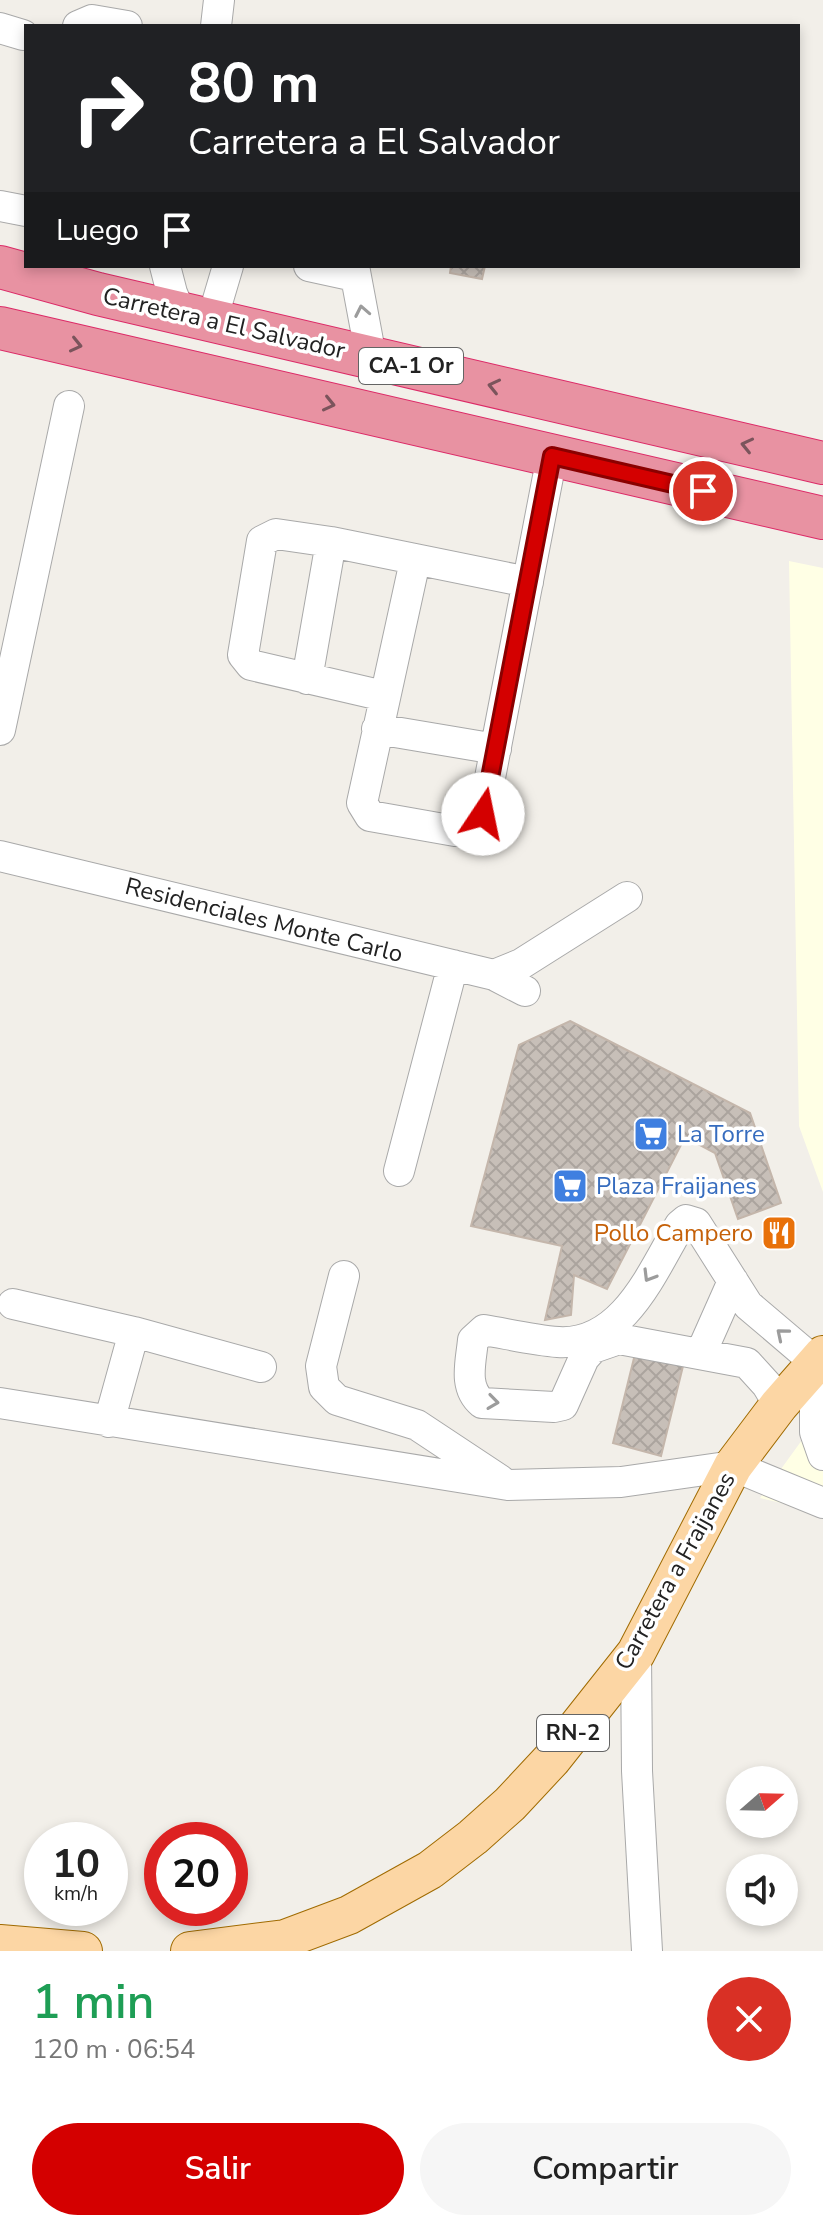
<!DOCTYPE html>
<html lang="es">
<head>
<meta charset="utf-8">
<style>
	:root { --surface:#fff; --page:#f6f6f6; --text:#222; --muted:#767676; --accent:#d40000 }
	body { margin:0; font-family:"Nunito Sans",sans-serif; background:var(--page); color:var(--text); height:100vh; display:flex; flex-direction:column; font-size:30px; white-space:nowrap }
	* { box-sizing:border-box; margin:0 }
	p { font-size:26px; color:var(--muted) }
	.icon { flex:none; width:44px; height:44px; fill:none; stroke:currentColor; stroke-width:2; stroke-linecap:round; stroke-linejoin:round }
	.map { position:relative; height:1951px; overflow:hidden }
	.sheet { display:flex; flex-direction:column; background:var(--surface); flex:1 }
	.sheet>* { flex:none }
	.banner { position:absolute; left:24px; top:24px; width:776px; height:244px; border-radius:0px; box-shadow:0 4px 12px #0003; background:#202124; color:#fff; overflow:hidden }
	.needle { width:52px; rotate:70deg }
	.buttons { position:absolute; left:726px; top:1766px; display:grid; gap:16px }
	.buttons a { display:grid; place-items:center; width:72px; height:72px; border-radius:50%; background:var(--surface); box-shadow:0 4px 12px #0003; font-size:40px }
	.speed { position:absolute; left:24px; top:1822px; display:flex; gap:16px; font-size:40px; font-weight:700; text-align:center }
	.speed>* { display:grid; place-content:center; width:104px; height:104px; border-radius:50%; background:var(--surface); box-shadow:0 4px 12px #0003; line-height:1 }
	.speed small { font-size:20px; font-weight:400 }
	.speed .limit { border:12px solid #d22; background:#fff; color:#111 }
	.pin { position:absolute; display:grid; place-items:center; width:68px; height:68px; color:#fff; margin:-34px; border:4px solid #fff; border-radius:50%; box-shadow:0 2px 8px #0007 }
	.me { position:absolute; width:88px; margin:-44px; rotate:11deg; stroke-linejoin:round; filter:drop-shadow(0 0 6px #0008) }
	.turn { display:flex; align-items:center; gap:28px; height:168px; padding:0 32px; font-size:36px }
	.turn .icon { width:104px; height:104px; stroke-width:2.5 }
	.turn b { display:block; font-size:56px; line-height:68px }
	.then { display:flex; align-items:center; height:76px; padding:0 32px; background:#0003; gap:16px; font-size:30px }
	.round { display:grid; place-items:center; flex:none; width:84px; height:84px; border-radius:42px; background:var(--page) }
	.headline { display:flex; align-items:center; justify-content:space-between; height:136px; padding:0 32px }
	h1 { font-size:48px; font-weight:600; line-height:60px; color:#1e9e55 }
	.cta { display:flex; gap:16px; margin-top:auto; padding:16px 32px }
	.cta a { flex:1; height:92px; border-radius:48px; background:var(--accent); color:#fff; font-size:32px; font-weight:600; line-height:92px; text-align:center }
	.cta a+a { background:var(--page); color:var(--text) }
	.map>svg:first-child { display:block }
</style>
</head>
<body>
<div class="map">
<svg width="823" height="1951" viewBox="0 0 823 1951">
	<defs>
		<pattern id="building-cross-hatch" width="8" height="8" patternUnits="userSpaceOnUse" patternTransform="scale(2)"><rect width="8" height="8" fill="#c7bfb8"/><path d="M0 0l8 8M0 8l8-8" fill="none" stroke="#aba49e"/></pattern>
	</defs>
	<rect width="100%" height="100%" fill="#f2efe9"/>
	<!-- education -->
	<path fill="#ffffe5" d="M789,561L823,568V1192L799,1126Z
		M823,1411V1513L760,1498Z"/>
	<!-- building -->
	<path fill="url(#building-cross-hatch)" stroke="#c4b6ab" stroke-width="2" d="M451,266H485L482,279L450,273Z
		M570,1021L750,1113L781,1203L738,1219L715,1153L685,1137L607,1289L574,1275L571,1315L545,1320L562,1246L471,1226L519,1045Z
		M636,1350L684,1362L661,1456L613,1443Z"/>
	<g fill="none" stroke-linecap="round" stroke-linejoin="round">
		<defs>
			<path id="minor" d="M78,26L92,20L127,26
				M216,26L219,0
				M0,28L23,35
				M0,206L26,211
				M165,266L172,293L180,312
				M309,266L355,276
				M354,266L371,357
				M212,320L228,266
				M415,561L362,803L370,816L455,831L472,825L483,814L552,456
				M307,679L331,542
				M384,696L251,665L243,655L262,541L276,534L331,542L528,582
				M377,729L496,749
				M0,730L69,406
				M0,856L494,975L525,991
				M494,975L521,964L627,897
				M399,1171L453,965
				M344,1276L321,1366L324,1387L337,1400L417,1425L500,1480
				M13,1304L134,1332L261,1367
				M701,1353L733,1281
				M0,1403L508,1485L621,1482L733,1466L823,1503
				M779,1405L767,1385L747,1363L619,1339L593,1348L584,1358L563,1405L554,1407L482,1403C463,1387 471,1362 473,1340L484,1330C508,1334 533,1340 558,1342C623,1346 652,1272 680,1225L686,1220L696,1223L748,1305L815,1362V1432L823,1455
				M109,1422L134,1332
				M636,1653L637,1771L647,1951"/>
			<path id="major" d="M0,1944L83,1951
				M190,1951L285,1939L349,1915L430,1870L473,1837L510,1804L552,1759L636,1653L733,1466L779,1405L823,1355"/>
			<path id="highway" d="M0,267L98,294L823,463
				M0,328L823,518"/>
		</defs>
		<!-- minor casing -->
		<use href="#minor" stroke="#a9a9a9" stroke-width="32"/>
		<!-- major casing -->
		<use href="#major" stroke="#a06b00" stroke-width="40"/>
		<!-- highway casing -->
		<use href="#highway" stroke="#dc2a67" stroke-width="44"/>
		<!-- minor -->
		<use href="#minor" stroke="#fff" stroke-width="30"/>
		<!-- major -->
		<use href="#major" stroke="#fcd6a4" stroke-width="38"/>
		<!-- highway -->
		<use href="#highway" stroke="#e892a2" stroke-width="42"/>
	</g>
	<!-- one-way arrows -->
	<defs><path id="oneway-chevron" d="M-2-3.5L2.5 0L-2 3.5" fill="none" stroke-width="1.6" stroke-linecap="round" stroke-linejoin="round" transform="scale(2)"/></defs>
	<g stroke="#9c9c9c">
		<use href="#oneway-chevron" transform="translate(362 311) rotate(-101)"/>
		<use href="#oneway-chevron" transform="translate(649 1276) rotate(121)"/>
		<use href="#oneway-chevron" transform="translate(782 1334) rotate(-140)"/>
		<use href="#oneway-chevron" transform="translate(493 1402) rotate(8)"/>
	</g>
	<g stroke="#7b545c">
		<use href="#oneway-chevron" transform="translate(76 345) rotate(13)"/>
		<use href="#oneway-chevron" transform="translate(494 386) rotate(-167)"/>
		<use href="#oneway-chevron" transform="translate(329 404) rotate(13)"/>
		<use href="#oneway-chevron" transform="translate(747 445) rotate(-167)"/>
	</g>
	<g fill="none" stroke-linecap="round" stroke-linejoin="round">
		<defs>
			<path id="route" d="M483,814L552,456L703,491"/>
		</defs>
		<!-- route casing -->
		<use href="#route" stroke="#8a0000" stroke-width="20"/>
		<!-- route -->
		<use href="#route" stroke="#d40000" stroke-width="14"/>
	</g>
	<!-- icons -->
	<defs>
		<symbol id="supermarket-square" viewBox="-11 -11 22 22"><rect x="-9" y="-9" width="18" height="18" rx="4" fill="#3f7fe0" stroke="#fff"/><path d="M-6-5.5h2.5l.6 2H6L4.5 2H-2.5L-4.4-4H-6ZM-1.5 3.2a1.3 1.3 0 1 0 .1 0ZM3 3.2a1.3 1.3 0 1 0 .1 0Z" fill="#fff"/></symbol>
		<symbol id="restaurant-square" viewBox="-11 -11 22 22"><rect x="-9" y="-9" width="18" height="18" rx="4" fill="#e8710a" stroke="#fff"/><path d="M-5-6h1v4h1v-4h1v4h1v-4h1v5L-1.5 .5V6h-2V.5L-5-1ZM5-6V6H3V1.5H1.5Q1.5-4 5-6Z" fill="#fff"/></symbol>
	</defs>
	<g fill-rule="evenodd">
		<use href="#supermarket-square" x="631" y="1114" width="40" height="40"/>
		<use href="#supermarket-square" x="550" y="1166" width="40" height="40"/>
		<use href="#restaurant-square" x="759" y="1213" width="40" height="40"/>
	</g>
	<g text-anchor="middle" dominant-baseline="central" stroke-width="7" stroke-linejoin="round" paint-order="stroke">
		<!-- shield labels -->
		<g fill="#fff" stroke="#646464" stroke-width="2">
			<rect x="359" y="348" width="104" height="36" rx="6"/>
			<rect x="537" y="1715" width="72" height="36" rx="6"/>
		</g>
		<g font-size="22" font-weight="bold" fill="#222">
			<text x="411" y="366">CA-1 Or</text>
			<text x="573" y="1733">RN-2</text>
		</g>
		<!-- street labels -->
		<g font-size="24" fill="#222" stroke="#fff">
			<text transform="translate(224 323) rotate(13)">Carretera a El Salvador</text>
			<text transform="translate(264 920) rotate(14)">Residenciales Monte Carlo</text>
			<text transform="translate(675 1571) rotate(-61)">Carretera a Fraijanes</text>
		</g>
		<!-- shop labels -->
		<g font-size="24" fill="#366cbe" stroke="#fff" text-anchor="start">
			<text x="677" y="1134">La Torre</text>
			<text x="596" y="1186">Plaza Fraijanes</text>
		</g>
		<!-- food labels -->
		<g font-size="24" fill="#c56008" stroke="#fff" text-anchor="end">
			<text x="753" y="1233">Pollo Campero</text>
		</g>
	</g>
</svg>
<div class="buttons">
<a><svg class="needle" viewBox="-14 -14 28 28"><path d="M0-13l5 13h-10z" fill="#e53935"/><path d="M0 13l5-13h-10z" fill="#767676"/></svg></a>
<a><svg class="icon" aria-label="sound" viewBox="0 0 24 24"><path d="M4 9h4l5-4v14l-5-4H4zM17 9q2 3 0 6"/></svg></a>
</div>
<div class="speed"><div>10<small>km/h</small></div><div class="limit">20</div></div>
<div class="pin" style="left:703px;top:491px;background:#d93025"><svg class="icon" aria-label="arrive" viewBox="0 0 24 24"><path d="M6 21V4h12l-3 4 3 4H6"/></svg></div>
<svg class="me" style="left:483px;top:814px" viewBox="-20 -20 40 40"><circle r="19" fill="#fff"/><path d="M0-13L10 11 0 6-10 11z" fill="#d40000"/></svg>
<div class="banner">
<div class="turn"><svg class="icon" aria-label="right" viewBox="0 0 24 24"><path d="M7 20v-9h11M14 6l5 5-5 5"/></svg><div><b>80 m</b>Carretera a El Salvador</div></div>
<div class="then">Luego<svg class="icon" aria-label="arrive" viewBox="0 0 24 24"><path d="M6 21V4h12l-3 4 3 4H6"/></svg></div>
</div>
</div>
<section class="sheet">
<div class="headline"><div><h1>1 min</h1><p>120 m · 06:54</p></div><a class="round" style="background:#d93025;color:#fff"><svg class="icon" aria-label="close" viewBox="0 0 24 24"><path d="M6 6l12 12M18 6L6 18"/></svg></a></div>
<div class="cta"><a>Salir</a><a>Compartir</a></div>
</section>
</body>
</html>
